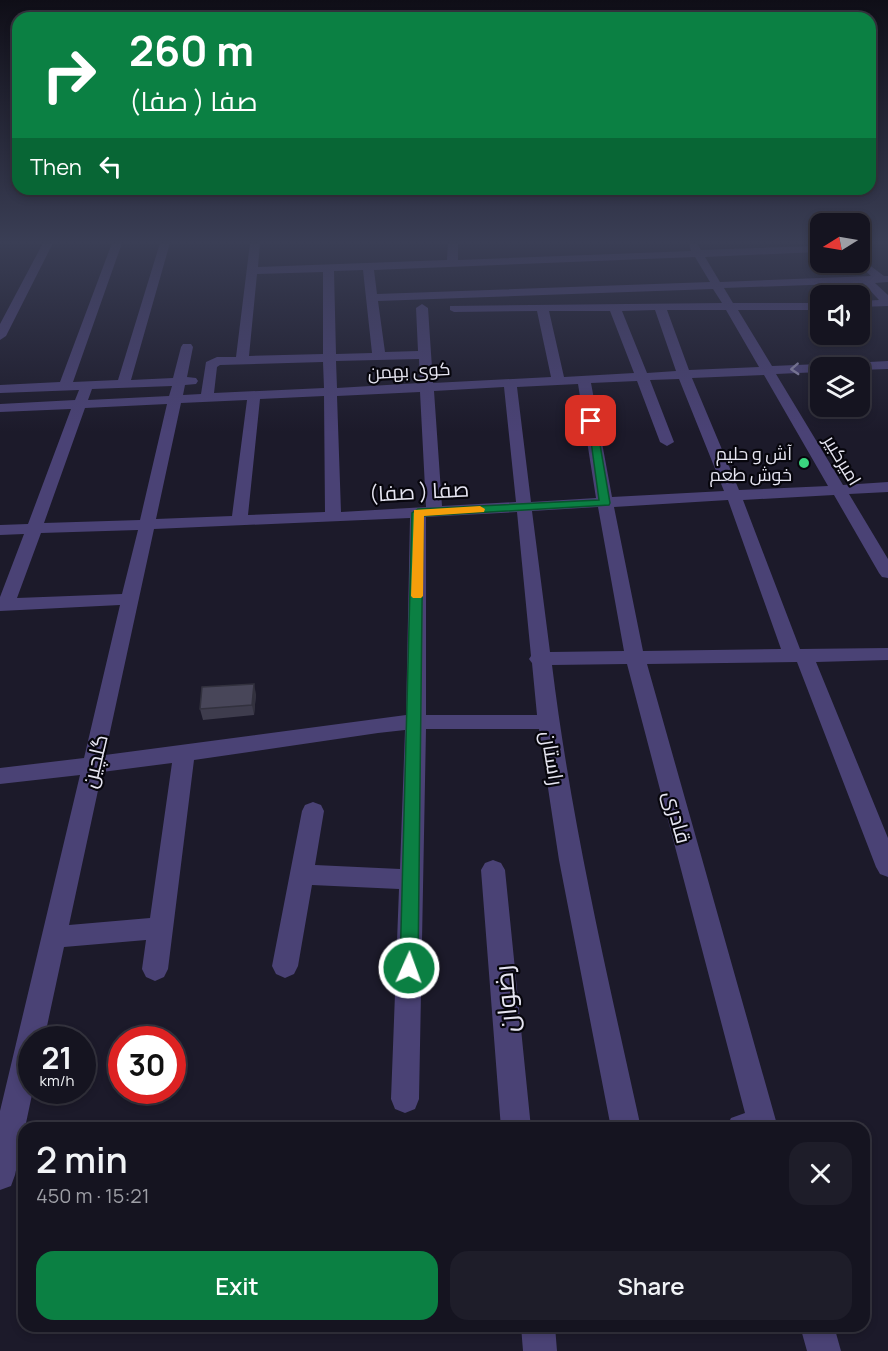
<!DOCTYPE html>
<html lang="en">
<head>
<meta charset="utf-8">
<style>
	:root { --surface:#151420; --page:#1e1d29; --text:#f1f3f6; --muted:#9d9ea5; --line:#34333e; --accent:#0b8043 }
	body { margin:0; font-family:Manrope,Cairo,sans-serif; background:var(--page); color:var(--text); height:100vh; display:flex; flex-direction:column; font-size:22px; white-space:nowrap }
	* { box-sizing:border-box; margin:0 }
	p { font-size:20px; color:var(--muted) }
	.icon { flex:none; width:33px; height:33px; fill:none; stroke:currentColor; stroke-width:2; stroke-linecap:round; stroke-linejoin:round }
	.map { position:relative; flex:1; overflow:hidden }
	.side { position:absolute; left:18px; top:1122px; width:852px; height:210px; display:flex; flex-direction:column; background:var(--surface); border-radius:18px; box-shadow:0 3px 9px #0003,0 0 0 2px var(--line) }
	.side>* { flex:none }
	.top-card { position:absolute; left:12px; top:12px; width:864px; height:183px; border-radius:18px; box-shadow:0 3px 9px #0003,0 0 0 2px var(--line); background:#0b8043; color:#fff; overflow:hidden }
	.needle { width:39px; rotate:259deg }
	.tools { position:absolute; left:810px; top:213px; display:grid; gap:12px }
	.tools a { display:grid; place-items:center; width:60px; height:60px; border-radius:12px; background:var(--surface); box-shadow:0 3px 9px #0003,0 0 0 2px var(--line); font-size:30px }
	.speed { position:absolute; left:18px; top:1026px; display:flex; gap:12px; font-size:30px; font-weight:700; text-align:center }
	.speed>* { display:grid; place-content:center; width:78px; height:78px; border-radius:50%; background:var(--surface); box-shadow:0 3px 9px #0003,0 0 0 2px var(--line); line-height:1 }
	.speed small { font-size:15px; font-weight:400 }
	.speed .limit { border:9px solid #d22; background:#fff; color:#111 }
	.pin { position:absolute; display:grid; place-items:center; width:51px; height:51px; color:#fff; margin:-26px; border-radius:12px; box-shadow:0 3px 9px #0006 }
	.me { position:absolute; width:66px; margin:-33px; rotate:2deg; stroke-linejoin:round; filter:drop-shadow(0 0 4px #0008) }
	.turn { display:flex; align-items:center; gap:21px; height:126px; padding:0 18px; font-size:27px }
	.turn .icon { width:78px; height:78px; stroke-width:2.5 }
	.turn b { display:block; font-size:42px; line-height:51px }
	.then { display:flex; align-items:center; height:57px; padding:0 18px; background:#0003; gap:12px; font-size:22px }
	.round { display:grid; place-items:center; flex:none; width:63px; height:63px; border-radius:18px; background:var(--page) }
	.headline { display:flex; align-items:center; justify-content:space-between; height:102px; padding:0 18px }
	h1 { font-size:36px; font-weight:600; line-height:45px }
	.primary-button { display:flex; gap:12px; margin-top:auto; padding:12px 18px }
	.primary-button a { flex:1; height:69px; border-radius:18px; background:var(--accent); color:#fff; font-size:24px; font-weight:600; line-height:69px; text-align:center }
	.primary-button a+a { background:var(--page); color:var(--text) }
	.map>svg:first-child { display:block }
</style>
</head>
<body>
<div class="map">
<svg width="888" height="1351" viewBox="0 0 888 1351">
	<rect width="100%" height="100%" fill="#1c1a2a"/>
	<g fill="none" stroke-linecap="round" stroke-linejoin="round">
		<!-- minor -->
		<path fill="#4a4275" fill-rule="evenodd" d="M43,243H53L6,336L0,340V324Z
			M112,243H122L73,382L118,380L160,243H170L131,380L173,378L181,347L183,344H191L193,347L187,377L196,378L198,381L196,384L185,385L183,395L201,394L206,362L217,357H236L250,243H260L258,267L447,260L448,243H458V260L691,251L689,243H697L701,250L814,246L820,243V251L817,252L705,257L720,282L871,276L856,262H860V258L884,276H888V282L875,283L888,295V306L860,307V301L879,300L863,283L724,288L733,303H820V310H738L772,366L820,364L825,367L831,364L888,361V369L860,370V368H820V372L776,374L843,485L888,482V492L849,494L888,559V578L882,577L879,573L834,495L743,500L800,649L888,648V660L816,662L888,838V877L880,874L876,867L797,662L647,664L778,1128H726L731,1118L745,1113L627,664L552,665C571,821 607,974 641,1128H611L559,860L539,729H426L419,1099L415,1109L405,1113L395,1109L391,1099L399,889L312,885L298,966L294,974L285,978L276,974L272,966L302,811L305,805L313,802L321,805L324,811L315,865L400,869L405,730L378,733L194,760L168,969L164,977L155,981L146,977L142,969L146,940L64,947L44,1040H32L33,1090L15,1175L11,1186L0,1190V1111L80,775L0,784V768L84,758L120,605L0,611V597L24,534L0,535V525L28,524L71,409L0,412V404L75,400L79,390L0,393V385L60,382ZM695,257L710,282L377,294L374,270ZM363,270L372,353L336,354L334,271ZM323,272V354L249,356L257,274ZM713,289L722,303L450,306V310L454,312L537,311L551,377L433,383L428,308L422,304L416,308L418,351L385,352L378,301ZM655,310L676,371L647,373L622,311ZM667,310H726L759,367L689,370ZM549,311H610L634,373L564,377ZM419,359L420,383L337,388L336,361ZM323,362L324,388L214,393L217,367L220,365ZM764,375L828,486L739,490L692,378ZM679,379L724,491L612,497L591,383L637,381L660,442L667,446L674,442L650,380ZM578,384L596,498L531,502L517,387ZM172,386L169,396L88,400L92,389ZM504,387L516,502L442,506L434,391ZM420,392L426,507L341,512L337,396ZM324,396L325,512L248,515L260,399ZM247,400L232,516L156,519L181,403ZM167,404L140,520L44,523L85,408ZM728,500L781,649L643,651L614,507ZM598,507L624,651L550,652L532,511ZM517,512L531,656L529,659L532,663L537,715H426V517ZM410,518L406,715L105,755L154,529ZM138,530L122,594L17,598L41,533ZM172,763L150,918L69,925L102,772Z
			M493,860L501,863L505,870L531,1128H501L481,870L485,863Z
			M521,1326H555L557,1351H523Z
			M800,1326H834L841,1351H807Z"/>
	</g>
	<!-- wall -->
	<path fill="#3e3c4d" d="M256,694L254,715L203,720L200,709Z"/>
	<!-- shaded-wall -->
	<path fill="#32313e" d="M254,684L256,694L254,715L252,705Z"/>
	<!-- building -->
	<path fill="#484659" stroke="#32313e" stroke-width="1.5" d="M254,684L252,705L200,709L202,687Z"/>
	<!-- one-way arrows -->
	<defs><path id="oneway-chevron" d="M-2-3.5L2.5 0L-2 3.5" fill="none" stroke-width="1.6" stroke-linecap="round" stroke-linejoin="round" transform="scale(1.5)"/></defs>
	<use stroke="#908bad" href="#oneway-chevron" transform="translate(795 369) rotate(177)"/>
	<!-- sky -->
	<linearGradient id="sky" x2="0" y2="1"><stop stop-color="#0f0e17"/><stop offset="0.56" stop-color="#3a3e55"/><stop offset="1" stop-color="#3a3e55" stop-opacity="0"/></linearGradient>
	<rect width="888" height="432" fill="url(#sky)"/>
	<!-- route -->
	<path fill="#0b8043" stroke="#07532c" stroke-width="1.5" d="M588,419L596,421L610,503L609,505L423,516L418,968L415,973L409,976L403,973L400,968L412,513L418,509L599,500Z"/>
	<!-- slow -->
	<path fill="#f59e0b" d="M480,506L485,509L484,512L424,516L423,596L421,598H413L411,596L414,510Z"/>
	<!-- markers -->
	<circle fill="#3ad77f" stroke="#07060d" stroke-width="2" cx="804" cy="463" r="6"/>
	<g text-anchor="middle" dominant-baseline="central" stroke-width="4.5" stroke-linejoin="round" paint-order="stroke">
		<!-- far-street labels -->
		<g font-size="18" fill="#e6e5f1" stroke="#07060d">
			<text transform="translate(409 370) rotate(-3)">کوی بهمن</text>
			<text transform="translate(843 460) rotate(59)">امیرکبیر</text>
		</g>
		<!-- far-poi labels -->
		<g font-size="18" fill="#e6e5f1" stroke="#07060d" text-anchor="end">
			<text x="792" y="453">آش و حلیم<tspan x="792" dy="21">خوش طعم</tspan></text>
		</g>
		<!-- street labels -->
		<g font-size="21" fill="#e6e5f1" stroke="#07060d">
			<text transform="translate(419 491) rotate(-3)">صفا ( صفا)</text>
			<text transform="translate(553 758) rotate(81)">راستان</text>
			<text transform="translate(94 761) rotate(-77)">گلچین</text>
			<text transform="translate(678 817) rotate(75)">قادری</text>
		</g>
		<!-- near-street labels -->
		<g font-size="26" fill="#e6e5f1" stroke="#07060d">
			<text transform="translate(505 999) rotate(-95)">رضوان</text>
		</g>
	</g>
</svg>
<div class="tools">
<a><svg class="needle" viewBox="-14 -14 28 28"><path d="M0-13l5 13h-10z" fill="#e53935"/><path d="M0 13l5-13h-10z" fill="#9d9ea5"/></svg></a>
<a><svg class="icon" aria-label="sound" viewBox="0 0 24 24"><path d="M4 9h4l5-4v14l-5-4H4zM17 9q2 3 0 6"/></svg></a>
<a><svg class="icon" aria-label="layers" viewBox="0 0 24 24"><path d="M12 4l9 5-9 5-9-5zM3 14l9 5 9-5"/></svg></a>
</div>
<div class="speed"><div>21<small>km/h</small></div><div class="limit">30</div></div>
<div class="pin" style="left:591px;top:421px;background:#d93025"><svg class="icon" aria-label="arrive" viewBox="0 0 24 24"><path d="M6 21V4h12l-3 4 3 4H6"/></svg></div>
<svg class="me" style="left:409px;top:968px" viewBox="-20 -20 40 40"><circle r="17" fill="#0b8043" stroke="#fff" stroke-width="3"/><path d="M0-11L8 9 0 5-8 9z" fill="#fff"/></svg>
<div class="top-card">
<div class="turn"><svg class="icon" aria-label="right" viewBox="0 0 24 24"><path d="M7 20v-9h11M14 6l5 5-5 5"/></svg><div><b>260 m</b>صفا ( صفا)</div></div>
<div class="then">Then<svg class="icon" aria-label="left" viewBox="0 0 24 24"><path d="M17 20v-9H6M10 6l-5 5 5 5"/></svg></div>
</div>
<section class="side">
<div class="headline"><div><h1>2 min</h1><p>450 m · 15:21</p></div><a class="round"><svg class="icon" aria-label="close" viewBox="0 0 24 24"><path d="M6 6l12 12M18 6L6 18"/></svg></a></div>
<div class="primary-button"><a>Exit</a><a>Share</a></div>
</section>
</div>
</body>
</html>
